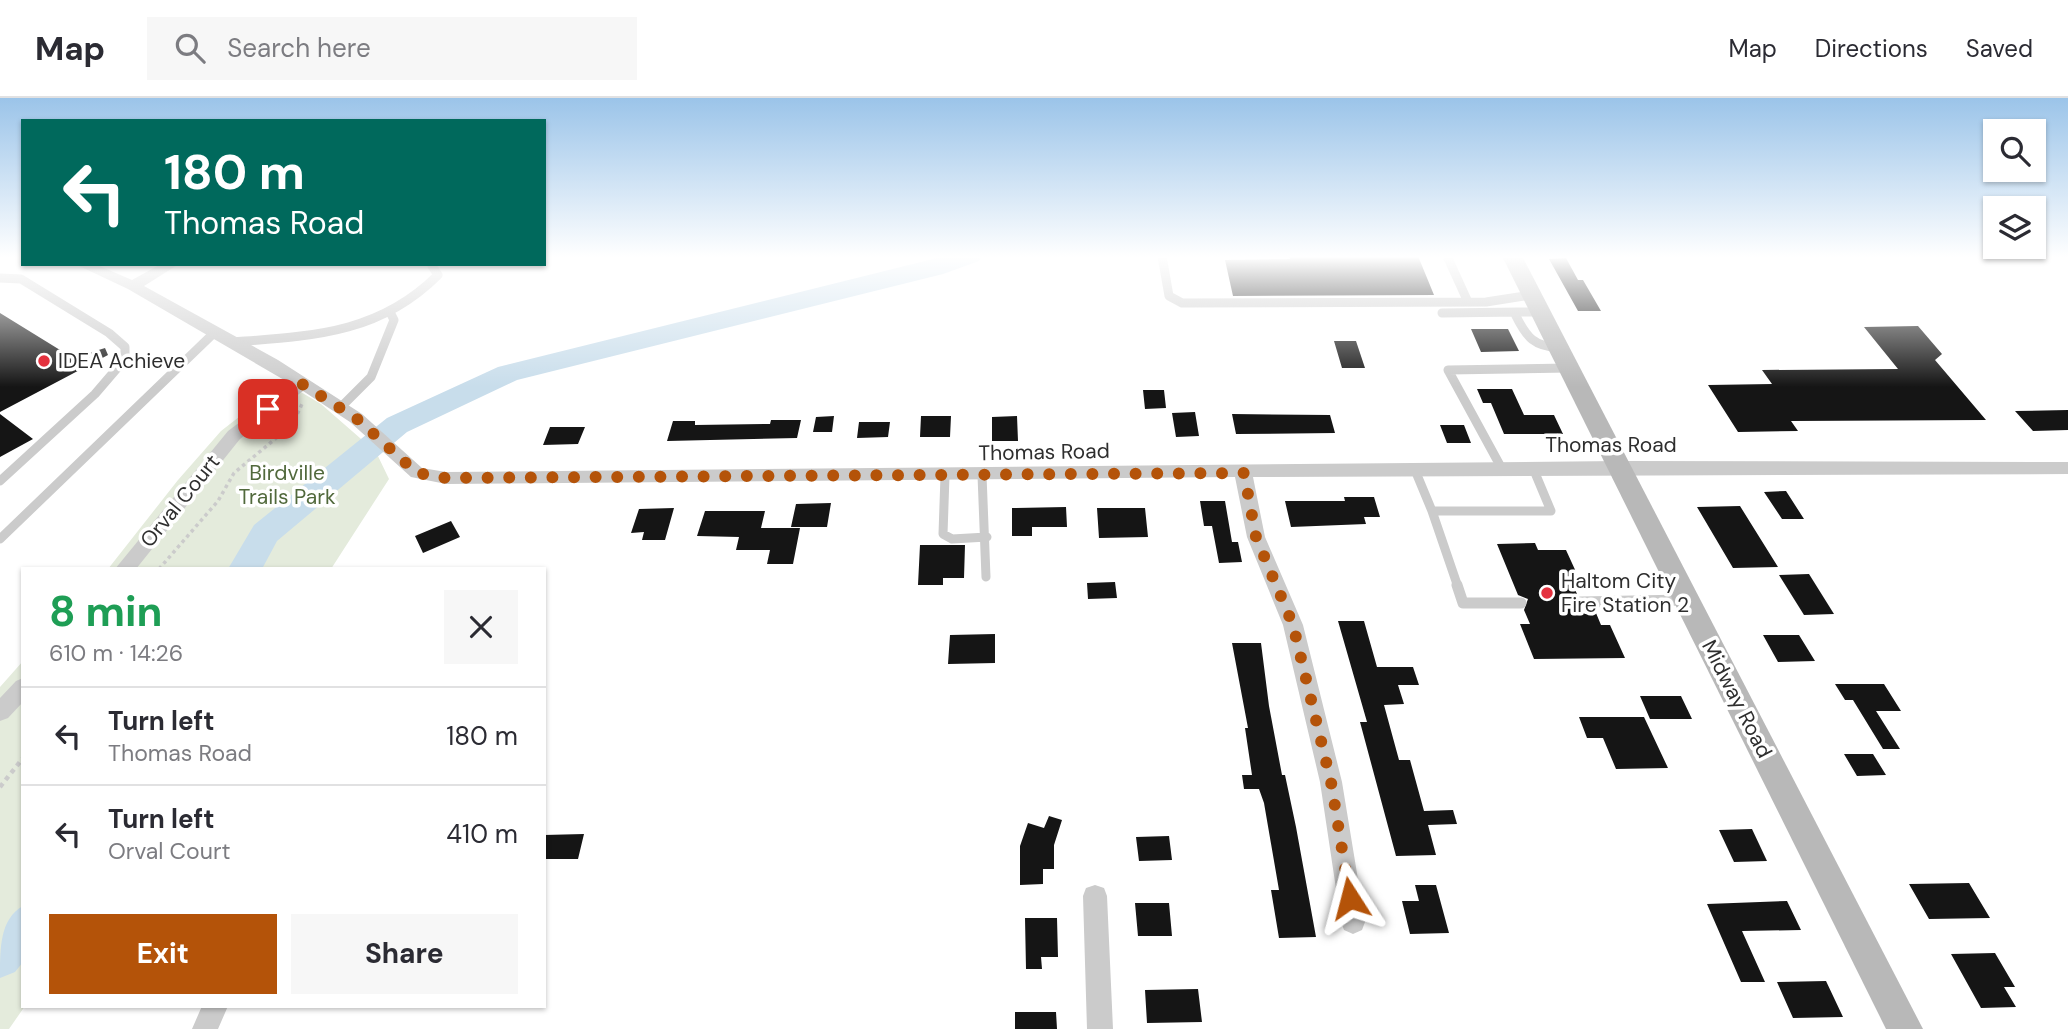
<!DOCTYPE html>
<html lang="en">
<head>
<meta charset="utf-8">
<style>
	:root { --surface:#fff; --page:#f7f7f7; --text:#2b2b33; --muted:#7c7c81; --line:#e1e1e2; --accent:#b45309 }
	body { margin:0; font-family:"DM Sans",sans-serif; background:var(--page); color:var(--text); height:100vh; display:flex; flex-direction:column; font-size:26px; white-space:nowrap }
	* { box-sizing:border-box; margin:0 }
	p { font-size:23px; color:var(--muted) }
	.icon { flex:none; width:38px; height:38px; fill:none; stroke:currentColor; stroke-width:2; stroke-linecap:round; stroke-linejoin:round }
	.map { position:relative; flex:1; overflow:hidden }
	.sheet { position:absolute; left:21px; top:469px; width:525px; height:441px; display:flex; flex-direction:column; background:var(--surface); border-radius:0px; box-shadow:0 2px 5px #0004 }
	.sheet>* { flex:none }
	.banner { position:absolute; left:21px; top:21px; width:525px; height:147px; border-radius:0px; box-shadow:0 2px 5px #0004; background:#00695c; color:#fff; overflow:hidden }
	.fabs { position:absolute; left:1983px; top:21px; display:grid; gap:14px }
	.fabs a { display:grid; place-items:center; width:63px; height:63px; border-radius:0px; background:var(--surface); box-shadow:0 2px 5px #0004; font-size:35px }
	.pin { position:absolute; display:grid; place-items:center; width:60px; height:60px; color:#fff; margin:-30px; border-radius:14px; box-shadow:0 4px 10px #0006 }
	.me { position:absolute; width:77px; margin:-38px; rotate:351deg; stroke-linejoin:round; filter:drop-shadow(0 0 5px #0008) }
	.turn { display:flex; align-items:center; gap:24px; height:147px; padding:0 28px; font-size:32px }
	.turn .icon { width:91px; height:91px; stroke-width:2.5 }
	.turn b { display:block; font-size:49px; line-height:60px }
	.round { display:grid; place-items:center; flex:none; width:74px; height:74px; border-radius:0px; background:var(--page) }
	.summary { display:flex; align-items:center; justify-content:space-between; height:119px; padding:0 28px }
	h1 { font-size:42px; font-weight:700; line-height:52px; color:#1e9e55 }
	.action { display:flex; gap:14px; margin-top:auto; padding:14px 28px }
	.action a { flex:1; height:80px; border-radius:0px; background:var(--accent); color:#fff; font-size:28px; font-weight:700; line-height:80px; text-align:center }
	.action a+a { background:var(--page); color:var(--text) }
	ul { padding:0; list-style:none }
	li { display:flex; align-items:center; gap:21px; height:98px; padding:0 28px; border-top:2px solid var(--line) }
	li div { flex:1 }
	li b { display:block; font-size:26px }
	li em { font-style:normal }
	header { display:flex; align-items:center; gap:42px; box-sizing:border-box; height:98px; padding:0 35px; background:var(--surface); border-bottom:2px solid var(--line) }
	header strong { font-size:33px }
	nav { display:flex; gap:38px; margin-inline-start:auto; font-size:24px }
	.search { width:490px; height:63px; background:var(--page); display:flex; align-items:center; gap:18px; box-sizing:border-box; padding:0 24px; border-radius:0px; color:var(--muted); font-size:26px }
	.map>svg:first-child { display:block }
</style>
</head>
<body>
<header>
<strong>Map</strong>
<div class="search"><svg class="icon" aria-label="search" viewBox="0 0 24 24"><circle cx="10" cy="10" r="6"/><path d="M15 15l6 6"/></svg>Search here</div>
<nav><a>Map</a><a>Directions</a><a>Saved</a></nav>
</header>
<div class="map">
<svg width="2068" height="931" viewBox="0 0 2068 931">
	<rect width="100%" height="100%" fill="#fff"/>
	<!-- green -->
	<path fill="#e4ebdc" d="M284,284L321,306L376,354L389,381L331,471H108L178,382L221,333Z
		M23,563V908H25L9,931H0V589Z"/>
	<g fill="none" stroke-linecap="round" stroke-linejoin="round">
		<!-- river -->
		<path fill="#c8ddeb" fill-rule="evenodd" d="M945,158H982L979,163L943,176L517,282L407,334L277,443L262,471H228L254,427L387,320L498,269Z
			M23,808V864L15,874L0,880C0,849 0,821 23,808Z"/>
	</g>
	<!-- building -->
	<path fill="#151515" d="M1289,158H1418L1434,197L1233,198L1225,162L1290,161Z
		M1566,160L1578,182H1583L1601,213H1578L1549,161Z
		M0,215L73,260L105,250L108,257L0,314Z
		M1918,228L1942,256L1935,262L1986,322L1791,323L1798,333L1738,334L1708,287L1772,286L1762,272L1898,271L1864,229Z
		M1471,231H1508L1519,253L1481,254Z
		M1334,243H1356L1365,270H1342Z
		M1477,291H1512L1524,317H1554L1563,336H1504L1491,305H1483Z
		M1143,292H1164L1166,310L1145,311Z
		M2068,312V332L2033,333L2015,313Z
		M1195,314L1199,338L1176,339L1172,315Z
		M0,316L33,341L0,359Z
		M1232,316L1330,317L1335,335L1236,336Z
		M834,318L832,334H813L816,319Z
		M921,318H951L950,339H920Z
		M1017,318L1018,343H992V319Z
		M771,322H801L797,340L667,343L673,323H695V327L770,326Z
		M859,324H890L888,339L857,340Z
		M1440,327H1464L1471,345H1447Z
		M550,329H585L578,346L543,347Z
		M1786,393L1804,421H1782L1764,394Z
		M1344,399H1374L1380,419H1364L1366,426L1291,429L1285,403H1345Z
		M1200,403H1225L1232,444H1238L1242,464L1219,465L1212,428H1204Z
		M831,405L827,429H791L796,406Z
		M1740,408L1778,469L1733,470L1697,409Z
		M1066,409L1067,429H1032V438H1012V410Z
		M674,410L665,442H642L644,434L631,435L639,411Z
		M1097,410H1145L1148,439L1099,440Z
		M705,413H765L761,430H800L793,466H767L770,452H736L739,439L697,438Z
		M451,423L460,439L423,455L415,438Z
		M1535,445L1538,452H1566L1582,487H1573L1577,496L1572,501L1573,508L1585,516L1596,515L1601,527H1610L1625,560L1534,561L1520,526H1530L1524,512L1528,501L1518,497L1497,446Z
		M920,447H965L964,480H943V487H918Z
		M1809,476L1834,516L1804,517L1779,477Z
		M1115,484L1117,500L1088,501L1087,485Z
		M1338,523H1364L1377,569H1413L1419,587H1398L1404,606L1384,607L1399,662H1410L1424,713L1453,712L1457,726L1428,727L1436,757L1396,758L1360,624H1367Z
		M995,536V565L948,566L950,537Z
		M1763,537H1799L1815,563L1778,564Z
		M1232,545H1261L1269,608L1282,677H1285L1296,729L1316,839L1279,840L1271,792H1279L1264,705L1259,691H1244L1242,677H1252L1245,630H1248Z
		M1835,586H1884L1901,613H1876L1900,651H1883L1853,602H1845Z
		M1640,598H1681L1692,621H1650Z
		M1579,619H1644L1668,670L1616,671L1603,640H1587Z
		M1844,656H1873L1886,677L1857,678Z
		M1049,718L1062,722L1054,747V771H1043V786L1020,787V748L1028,725L1044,730Z
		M1752,731L1767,763L1734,764L1719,732Z
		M584,736L578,761H544V737Z
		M1169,738L1172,762L1139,763L1136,739Z
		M1969,785L1990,820L1929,821L1909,786Z
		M1415,787H1436L1449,835L1410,836L1402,803H1419Z
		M1787,803L1801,832L1742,833L1765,884H1741L1707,806Z
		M1135,805H1169L1172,838H1138Z
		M1025,820H1057L1058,859H1041L1042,871H1026Z
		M1995,855L2015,889H2004L2016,909L1981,910L1951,856Z
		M1826,883L1843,919L1793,920L1777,884Z
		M1198,891L1202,924L1147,925L1145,892Z
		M1015,914H1056L1057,931H1015Z"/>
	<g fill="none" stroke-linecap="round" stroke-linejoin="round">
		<!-- path-far1 -->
		<path stroke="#cbcbcb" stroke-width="3.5" stroke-dasharray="3.5 3.5" stroke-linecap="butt" d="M159,471L218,403L234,375L292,327L303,304"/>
		<!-- path -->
		<path stroke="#cbcbcb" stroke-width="4.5" stroke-dasharray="4.5 4.5" stroke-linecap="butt" d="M0,689L23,660"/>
		<!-- lane-far1 -->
		<path stroke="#cbcbcb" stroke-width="9" d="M1162,158L1169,198L1182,205L1486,204L1531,197
			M1447,158L1468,204
			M0,180L21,181L109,235L125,249V261L95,296L0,383
			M1540,214H1519L1516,218C1527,240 1534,248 1559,250
			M1442,215L1519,214
			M233,244C312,238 379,236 438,177L432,168
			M340,310L371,279L394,222L390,214
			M1502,371L1448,272L1568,270
			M1415,372L1432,413H1551L1533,370
			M982,377L986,479
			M945,378L943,436L952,441L987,439
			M1432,413L1458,489
			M0,441L215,234"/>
		<!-- lane -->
		<path stroke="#cbcbcb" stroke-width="11" d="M1457,487L1463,505H1521
			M1580,504L1685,502"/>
		<!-- street -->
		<path fill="#cbcbcb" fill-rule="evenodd" d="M75,166H95L132,182L161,166H179L144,188L278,262L362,316L422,370L446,374L1620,363L2068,364V376L1253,379L1265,439L1303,527L1342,684L1365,824L1362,832L1353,836L1344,832L1341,824L1320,684L1283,527L1247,439L1235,379L446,386L411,379L350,324L303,293L240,341L136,471H115L228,333L291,286L128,191Z
			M23,580V604L8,620L0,623V600L16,583Z
			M1095,787L1104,790L1107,798L1113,931H1087L1083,798L1086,790Z
			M202,908H228L218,931H192Z"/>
		<!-- secondary -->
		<path fill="#b8b8b8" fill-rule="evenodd" d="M1502,158H1522L1923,931H1886Z"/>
	</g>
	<!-- sky -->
	<linearGradient id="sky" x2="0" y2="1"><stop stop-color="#9bc4e9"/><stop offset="0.55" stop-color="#fff"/><stop offset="1" stop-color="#fff" stop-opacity="0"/></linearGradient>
	<rect width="2068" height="289" fill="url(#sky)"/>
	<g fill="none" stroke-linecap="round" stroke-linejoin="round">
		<!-- route -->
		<path stroke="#b45309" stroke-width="12" stroke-dasharray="0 21.6" d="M268,311L302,286L356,320L417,375L446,380L1244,375L1256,439L1293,527L1331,684L1350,800"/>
	</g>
	<!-- markers -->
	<g fill="#e4313e" stroke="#fff" stroke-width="2.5">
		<circle cx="44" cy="263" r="7"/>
		<circle cx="1547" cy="495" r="7"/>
	</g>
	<g text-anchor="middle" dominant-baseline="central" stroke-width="7" stroke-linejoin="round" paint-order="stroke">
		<!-- poi labels -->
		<g font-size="21" fill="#2e2e2e" stroke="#fff" text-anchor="start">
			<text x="58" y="263">IDEA Achieve</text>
			<text x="1561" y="483">Haltom City<tspan x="1561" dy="24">Fire Station 2</tspan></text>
		</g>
		<!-- street labels -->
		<g font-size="21" fill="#2e2e2e" stroke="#fff">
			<text x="1611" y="347">Thomas Road</text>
			<text transform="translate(1044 354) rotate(-1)">Thomas Road</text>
			<text transform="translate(180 403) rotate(-51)">Orval Court</text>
			<text transform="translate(1737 601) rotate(63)">Midway Road</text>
		</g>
		<!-- park labels -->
		<g font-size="21" fill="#51693c" stroke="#fff">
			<text x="287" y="375">Birdville<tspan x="287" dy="24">Trails Park</tspan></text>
		</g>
	</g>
</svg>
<div class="fabs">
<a><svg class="icon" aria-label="search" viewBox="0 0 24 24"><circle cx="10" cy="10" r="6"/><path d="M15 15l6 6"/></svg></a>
<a><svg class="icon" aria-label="layers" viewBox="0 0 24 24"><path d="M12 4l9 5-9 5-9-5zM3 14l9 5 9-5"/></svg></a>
</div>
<div class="pin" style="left:268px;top:311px;background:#d93025"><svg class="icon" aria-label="arrive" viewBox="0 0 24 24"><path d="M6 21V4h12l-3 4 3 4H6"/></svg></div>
<svg class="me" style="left:1350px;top:800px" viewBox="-20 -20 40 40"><path d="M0-17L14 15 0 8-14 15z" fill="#b45309" stroke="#fff" stroke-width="4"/></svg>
<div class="banner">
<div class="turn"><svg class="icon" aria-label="left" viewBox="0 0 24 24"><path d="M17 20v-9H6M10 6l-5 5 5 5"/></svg><div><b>180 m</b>Thomas Road</div></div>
</div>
<section class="sheet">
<div class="summary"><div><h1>8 min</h1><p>610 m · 14:26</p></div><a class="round"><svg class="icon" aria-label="close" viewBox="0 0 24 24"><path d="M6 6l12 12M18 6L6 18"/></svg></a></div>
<ul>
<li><svg class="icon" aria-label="left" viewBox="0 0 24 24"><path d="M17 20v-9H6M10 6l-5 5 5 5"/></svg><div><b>Turn left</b><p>Thomas Road</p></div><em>180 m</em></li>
<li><svg class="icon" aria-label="left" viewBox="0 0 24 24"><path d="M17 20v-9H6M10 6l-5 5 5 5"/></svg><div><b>Turn left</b><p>Orval Court</p></div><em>410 m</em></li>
</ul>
<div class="action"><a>Exit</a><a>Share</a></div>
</section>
</div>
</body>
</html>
